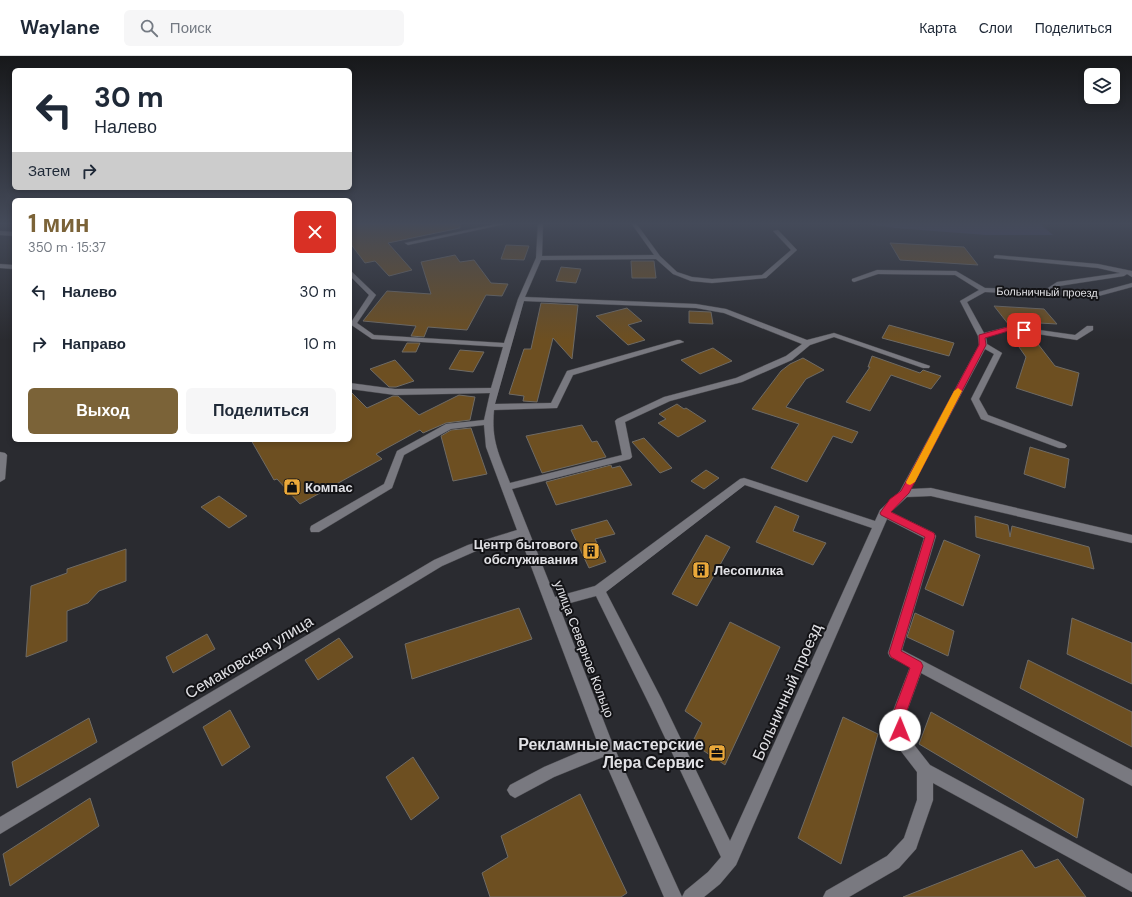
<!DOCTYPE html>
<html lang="ru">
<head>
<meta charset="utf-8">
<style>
	:root { --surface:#fff; --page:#f6f6f7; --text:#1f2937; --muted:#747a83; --line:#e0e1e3; --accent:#7b6338 }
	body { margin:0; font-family:"DM Sans",sans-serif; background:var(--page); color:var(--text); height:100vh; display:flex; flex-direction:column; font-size:15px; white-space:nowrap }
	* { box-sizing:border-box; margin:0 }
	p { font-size:13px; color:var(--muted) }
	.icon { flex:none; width:22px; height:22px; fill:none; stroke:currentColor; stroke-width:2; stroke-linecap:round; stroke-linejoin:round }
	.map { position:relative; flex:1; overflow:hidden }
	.drawer { position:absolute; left:12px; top:142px; width:340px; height:244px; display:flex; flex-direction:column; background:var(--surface); border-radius:6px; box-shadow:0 2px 6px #0003 }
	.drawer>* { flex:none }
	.banner { position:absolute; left:12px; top:12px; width:340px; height:122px; border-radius:6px; box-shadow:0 2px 6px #0003; background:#fff; color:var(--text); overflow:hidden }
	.buttons { position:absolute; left:1084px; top:12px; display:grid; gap:8px }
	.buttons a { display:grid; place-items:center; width:36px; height:36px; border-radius:6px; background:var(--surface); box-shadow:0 2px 6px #0003; font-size:20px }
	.pin { position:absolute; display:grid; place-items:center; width:34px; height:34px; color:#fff; margin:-17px; border-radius:8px; box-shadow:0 2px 6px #0006 }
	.me { position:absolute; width:44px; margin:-22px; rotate:1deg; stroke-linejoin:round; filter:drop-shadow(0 0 3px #0008) }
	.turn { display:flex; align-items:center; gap:14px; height:84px; padding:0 16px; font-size:18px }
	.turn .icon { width:52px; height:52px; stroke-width:2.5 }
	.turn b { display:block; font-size:28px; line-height:34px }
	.then { display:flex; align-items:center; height:38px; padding:0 16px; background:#0003; gap:8px; font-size:15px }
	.round { display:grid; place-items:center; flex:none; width:42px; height:42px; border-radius:6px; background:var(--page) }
	.head { display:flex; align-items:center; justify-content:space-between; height:68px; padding:0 16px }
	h1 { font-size:24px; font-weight:700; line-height:30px; color:var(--accent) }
	.cta { display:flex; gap:8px; margin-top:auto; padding:8px 16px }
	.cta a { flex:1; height:46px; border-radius:6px; background:var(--accent); color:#fff; font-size:16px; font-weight:700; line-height:46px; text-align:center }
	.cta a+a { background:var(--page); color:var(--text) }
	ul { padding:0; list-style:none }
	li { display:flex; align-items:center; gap:12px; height:52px; padding:0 16px }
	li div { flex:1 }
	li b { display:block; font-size:15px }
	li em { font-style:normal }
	header { display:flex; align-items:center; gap:24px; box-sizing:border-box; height:56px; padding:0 20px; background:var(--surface); border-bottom:1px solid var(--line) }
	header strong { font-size:19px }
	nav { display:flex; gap:22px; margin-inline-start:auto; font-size:14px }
	.search { width:280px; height:36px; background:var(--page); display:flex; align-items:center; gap:10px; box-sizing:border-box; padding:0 14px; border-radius:6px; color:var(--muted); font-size:15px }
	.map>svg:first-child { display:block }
</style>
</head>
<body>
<header>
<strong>Waylane</strong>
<div class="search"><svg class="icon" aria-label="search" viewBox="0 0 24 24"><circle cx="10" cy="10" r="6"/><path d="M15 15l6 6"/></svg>Поиск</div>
<nav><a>Карта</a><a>Слои</a><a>Поделиться</a></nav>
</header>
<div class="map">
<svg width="1132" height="841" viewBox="0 0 1132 841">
	<rect width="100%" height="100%" fill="#2a2b30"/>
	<!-- green -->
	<path fill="#42406b" d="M860,167H1039L1053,179H986L895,172Z"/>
	<!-- building -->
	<path fill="#6d4f21" stroke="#6f6b65" d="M350,167H460V172L388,187L412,214L389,220L375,205L365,207L350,187Z
		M890,187L964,191L978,209L900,204Z
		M506,189L529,190L524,204L501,203Z
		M455,199L460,206L474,204L491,227L508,228L502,240L486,239L467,274L428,271L424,281L411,280L416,270L363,265L387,235L431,238L421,206Z
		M631,205H654L656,222H632Z
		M561,211L581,213L576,227L556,225Z
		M541,247L578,249L572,303L553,282L537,346L523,345L524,340L509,338L524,293H531Z
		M994,250L1044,253L1057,268L1021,266L1025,270L1009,269Z
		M627,252L642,265L628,269L645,284L628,289L596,260Z
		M689,255L711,256L713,268L689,267Z
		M889,269L954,287L949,300L882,282Z
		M1014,276L1031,279L1055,310L1079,317L1072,350L1016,332L1026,301L1012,281H1018Z
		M407,287H420L416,296H402Z
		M713,292L732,305L700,318L681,304Z
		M460,294L484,296L473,316L449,313Z
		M872,300L920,317L923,314L941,320L931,333L891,319L870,355L846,346L870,311H868Z
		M803,302L824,314L806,323L786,351L858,376L852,387L833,380L807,426L771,412L799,368L752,353L781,315L790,308Z
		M395,304L414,325L396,331H389L370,313Z
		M350,335L367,352L393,340H398L419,359L459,339L475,341L470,364L446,367L423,377L420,374L376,398L382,403L300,448L277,423L274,424L251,384H350Z
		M677,348L684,353L686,352L706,365L678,381L658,367L666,363L659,358Z
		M582,369L592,386L597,385L606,401L542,417L526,380Z
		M471,372L487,418L453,425L441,380L451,374Z
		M644,382L672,412L660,417L632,386Z
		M1030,391L1069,403L1065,432L1024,418Z
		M611,409L612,412L620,410L632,429L556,449L546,426Z
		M706,414L719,422L704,433L691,425Z
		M219,440L247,460L229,472L201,451Z
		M775,450L799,460L793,475L826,487L813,509L756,486Z
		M975,460L1008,469L1010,481L1012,470L1089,491L1094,513L976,481Z
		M607,464L615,478L595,483L606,506L589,512L571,474Z
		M706,479L730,491L697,550L672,538Z
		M944,484L980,499L963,550L925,533Z
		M126,493V525L99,535L88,547L67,555V585L26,601L31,530L67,517V513Z
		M519,552L532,583L412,623L405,588Z
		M915,557L954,575L948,600L907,581Z
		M1072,562L1132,587V628L1067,598Z
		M730,566L780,591L725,709L692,687L702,667L685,655Z
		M207,578L215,593L173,617L166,601Z
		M339,582L353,601L318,624L305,604Z
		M1028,604L1132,656V691L1020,632Z
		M230,654L250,691L222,710L203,671Z
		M931,656L1084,743L1077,782L919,688Z
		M843,661L878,678L841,808L798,782Z
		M89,662L97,686L17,732L12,706Z
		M413,701L439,742L411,764L386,721Z
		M580,738L627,837L621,841H490L482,817L508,801L501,780Z
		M90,742L99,770L10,830L3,798Z
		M1022,794L1035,812L1058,803L1086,841H903Z"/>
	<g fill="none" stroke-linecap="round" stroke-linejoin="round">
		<defs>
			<path id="minor" d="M501,167H510L408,189L405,187Z
				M538,167H543L542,200L654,199L631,167H636L660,200L677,216L692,221L712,223L762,219L791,194L773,175L778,174L797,194L766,222L712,227L691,225L673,218L656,203L541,204L525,241L696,248L726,253L807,284L834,277L930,310L929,312H923L834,281L810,289L792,304L742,326L670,345L625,366L632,401L630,403L512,433L555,541L595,530L740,423L744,422L875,465L880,454L900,435L979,289L978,280L960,245L979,234L955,219L878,218L854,226L852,225V223L877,214L956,215L985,232L1045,234L1057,226L1120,217L1098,212L994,202V200L996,199L1098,208L1132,215V221L1127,218L1124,220L1059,230L1053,234L1095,237L1132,227V231L1095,241L985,236L967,246L984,277L1011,270L1075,279L1087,270H1093V274L1077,284L1011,274L986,281L987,288L1002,297L979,343L988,359L1065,388L1067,390L1065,392H1059L981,363L971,343L994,298L985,293L911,433L931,432L1132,479V487L931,440L907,441L891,456L934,477L936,480L902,594L1132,714V730L921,617L904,663L908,681L930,709L1132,818V836L933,727V744L918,787L916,793L899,812L849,841H823L826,835L887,800L904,782L917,744V716L897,690L890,663L910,611L890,601L888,597L924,482L887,463L736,809L720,828L704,841H682L685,835L708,816L721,801L651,652L596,540L559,550L613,689L682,841H664L603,701L554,721L515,742L510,739L507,734L510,729L544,711L598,688L520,481L476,495L442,510L0,778V761L434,504L468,489L517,474L486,391L484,369L451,373L404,399L392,432L319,476H311L310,473L311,470L384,428L397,395L446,368L484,364L490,337L395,339L350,333V327L395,333L491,332L503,291L372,283L350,268L369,239L350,220V214L376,239L357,267L374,279L504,287L518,243L536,202ZM524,245L696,252L724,257L802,288L786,300L736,322L664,341L617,363L615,365L622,399L510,427C499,398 491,385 494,354L557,352L573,319L684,286L680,284H677L567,315L551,347L495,348ZM745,429L872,472L730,785L661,642L606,536Z
				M0,175L14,176V180L0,179Z
				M0,208L14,209V213L0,212Z
				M0,396L5,397L7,399L5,423L0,426Z"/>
		</defs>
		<!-- minor casing -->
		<use href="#minor" stroke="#49494d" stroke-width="1"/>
		<!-- minor -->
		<use href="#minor" fill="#797980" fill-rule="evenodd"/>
	</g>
	<!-- sky -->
	<linearGradient id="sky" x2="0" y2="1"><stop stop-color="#17181a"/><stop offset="0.59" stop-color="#444a59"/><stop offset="1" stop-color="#444a59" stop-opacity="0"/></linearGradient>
	<rect width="1132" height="284" fill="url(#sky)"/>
	<!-- route -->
	<path fill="#e11d48" stroke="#92132f" d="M1011,270L1028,274L1024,276L1012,274L985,282L986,289L909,437L891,456L934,477L935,480L901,595L921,606L923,610L904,663L906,674L905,679L900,680L895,679L891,663L910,612L891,601L889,597L925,481L881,459L880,457L890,443L901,435L979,289V279Z"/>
	<!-- slow -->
	<path fill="#f59e0b" d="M958,332L962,335L915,426L910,429L907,428L906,426L954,335Z"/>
	<!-- icons -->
	<defs>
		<symbol id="shop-square" viewBox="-11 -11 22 22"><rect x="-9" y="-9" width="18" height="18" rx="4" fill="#eba93a" stroke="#131316"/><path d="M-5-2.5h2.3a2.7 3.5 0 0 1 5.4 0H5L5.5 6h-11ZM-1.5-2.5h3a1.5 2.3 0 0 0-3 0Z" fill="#111"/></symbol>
		<symbol id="building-square" viewBox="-11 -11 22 22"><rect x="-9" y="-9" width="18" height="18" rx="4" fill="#eba93a" stroke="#131316"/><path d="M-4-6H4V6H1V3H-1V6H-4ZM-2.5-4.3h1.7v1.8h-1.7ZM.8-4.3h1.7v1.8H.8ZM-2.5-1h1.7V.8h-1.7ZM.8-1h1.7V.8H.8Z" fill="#111"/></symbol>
		<symbol id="office-square" viewBox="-11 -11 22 22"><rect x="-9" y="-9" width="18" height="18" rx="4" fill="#eba93a" stroke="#131316"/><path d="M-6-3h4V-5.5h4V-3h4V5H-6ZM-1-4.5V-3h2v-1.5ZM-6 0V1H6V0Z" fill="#111"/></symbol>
	</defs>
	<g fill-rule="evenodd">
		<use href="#shop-square" x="282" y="421" width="20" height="20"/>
		<use href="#building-square" x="581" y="485" width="20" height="20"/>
		<use href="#building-square" x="691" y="504" width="20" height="20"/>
		<use href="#office-square" x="707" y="687" width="20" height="20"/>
	</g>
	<g text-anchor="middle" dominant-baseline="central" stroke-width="4" stroke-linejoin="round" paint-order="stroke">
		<!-- far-street labels -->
		<g font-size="11" fill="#e1e1e5" stroke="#131316">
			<text transform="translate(1047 236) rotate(1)">Больничный проезд</text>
		</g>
		<!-- poi labels -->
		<g font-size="13" font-weight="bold" fill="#e1e1e5" stroke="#131316" text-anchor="start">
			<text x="305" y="431">Компас</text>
			<text x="578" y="488" text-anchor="end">Центр бытового<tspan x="578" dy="15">обслуживания</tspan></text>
			<text x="714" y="514">Лесопилка</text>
		</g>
		<!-- street labels -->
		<g font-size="13" fill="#e1e1e5" stroke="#131316">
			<text transform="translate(584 593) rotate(69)">улица Северное Кольцо</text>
		</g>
		<!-- near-street labels -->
		<g font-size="16" fill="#e1e1e5" stroke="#131316">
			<text transform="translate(249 601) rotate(-31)">Семаковская улица</text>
			<text transform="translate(787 636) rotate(-66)">Больничный проезд</text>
		</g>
		<!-- near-poi labels -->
		<g font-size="16" font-weight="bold" fill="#e1e1e5" stroke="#131316" text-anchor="end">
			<text x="704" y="688">Рекламные мастерские<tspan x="704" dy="18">Лера Сервис</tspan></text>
		</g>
	</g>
</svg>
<div class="buttons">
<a><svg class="icon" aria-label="layers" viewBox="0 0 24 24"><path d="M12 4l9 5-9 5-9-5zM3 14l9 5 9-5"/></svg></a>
</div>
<div class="pin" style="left:1024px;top:274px;background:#d93025"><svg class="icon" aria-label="arrive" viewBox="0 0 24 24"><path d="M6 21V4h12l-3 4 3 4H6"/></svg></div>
<svg class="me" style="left:900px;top:674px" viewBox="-20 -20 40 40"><circle r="19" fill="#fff"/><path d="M0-13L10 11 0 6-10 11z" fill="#e11d48"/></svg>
<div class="banner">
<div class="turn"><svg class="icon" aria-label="left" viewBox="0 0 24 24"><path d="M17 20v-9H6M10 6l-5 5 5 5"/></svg><div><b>30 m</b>Налево</div></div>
<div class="then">Затем<svg class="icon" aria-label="right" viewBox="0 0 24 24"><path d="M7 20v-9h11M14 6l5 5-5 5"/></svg></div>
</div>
<section class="drawer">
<div class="head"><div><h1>1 мин</h1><p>350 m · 15:37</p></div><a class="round" style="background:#d93025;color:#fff"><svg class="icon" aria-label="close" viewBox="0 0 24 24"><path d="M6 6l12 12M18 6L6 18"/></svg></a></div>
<ul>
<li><svg class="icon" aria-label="left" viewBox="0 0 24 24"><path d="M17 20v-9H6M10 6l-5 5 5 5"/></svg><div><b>Налево</b></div><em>30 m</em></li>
<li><svg class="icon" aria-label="right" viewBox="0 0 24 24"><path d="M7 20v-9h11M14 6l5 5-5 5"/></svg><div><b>Направо</b></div><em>10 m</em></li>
</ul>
<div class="cta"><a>Выход</a><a>Поделиться</a></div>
</section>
</div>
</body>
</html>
